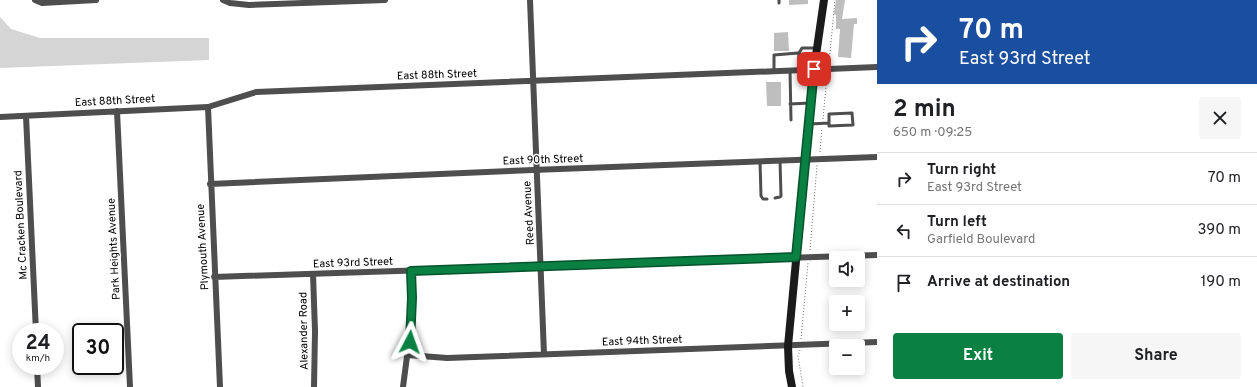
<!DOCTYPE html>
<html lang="en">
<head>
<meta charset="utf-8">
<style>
	:root { --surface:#fff; --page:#f6f6f6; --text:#202124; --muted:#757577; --line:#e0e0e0; --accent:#0b8043 }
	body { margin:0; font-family:Overpass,sans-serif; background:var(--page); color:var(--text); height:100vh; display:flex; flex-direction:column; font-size:15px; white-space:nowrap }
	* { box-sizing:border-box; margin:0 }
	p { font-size:13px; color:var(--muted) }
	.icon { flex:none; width:22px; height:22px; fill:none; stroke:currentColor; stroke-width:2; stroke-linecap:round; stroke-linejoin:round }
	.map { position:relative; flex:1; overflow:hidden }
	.side { display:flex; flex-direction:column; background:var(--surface); width:380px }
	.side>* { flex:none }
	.banner { background:#1a4fa0; color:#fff; overflow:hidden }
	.buttons { position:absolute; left:829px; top:251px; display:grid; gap:8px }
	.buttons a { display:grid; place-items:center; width:36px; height:36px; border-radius:4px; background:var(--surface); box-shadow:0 2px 10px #0003; font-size:20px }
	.speed { position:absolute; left:12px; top:323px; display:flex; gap:8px; font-size:20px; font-weight:700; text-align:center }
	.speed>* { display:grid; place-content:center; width:52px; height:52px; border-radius:50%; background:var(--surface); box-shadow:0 2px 10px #0003; line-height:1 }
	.speed small { font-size:10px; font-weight:400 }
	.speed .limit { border:2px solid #111; border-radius:6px; background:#fff; color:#111 }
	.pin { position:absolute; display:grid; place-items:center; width:34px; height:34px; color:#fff; margin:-17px; border-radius:8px; box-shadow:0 2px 6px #0006 }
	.me { position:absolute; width:44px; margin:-22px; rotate:4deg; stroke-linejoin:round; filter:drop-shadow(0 0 3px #0008) }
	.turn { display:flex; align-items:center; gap:14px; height:84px; padding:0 16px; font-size:18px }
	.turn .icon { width:52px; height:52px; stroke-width:2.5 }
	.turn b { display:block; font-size:28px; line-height:34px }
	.round { display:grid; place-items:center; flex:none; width:42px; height:42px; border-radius:4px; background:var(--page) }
	.summary { display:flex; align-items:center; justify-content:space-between; height:68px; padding:0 16px }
	h1 { font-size:24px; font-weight:700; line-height:30px }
	.action { display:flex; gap:8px; margin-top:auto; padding:8px 16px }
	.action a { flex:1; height:46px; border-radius:4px; background:var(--accent); color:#fff; font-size:16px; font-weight:700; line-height:46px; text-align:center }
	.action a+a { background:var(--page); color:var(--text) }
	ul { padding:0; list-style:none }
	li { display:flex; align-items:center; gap:12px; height:52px; padding:0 16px; border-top:1px solid var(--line) }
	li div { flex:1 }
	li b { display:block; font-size:15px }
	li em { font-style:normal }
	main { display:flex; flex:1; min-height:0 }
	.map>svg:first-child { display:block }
</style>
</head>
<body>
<main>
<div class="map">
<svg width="877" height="387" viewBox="0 0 877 387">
	<rect width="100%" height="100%" fill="#fff"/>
	<!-- green -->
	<path fill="#d5d5d5" d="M0,17L11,29L40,38H209V60L0,68Z"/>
	<!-- building -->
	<path fill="#bebebe" d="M789,0H808V4L789,5Z
		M836,0H845L842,19L857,18V24H854L851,58L838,57L840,29H836V15L834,14Z
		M788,32L789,51H774V33Z
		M766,82H781V106H767Z"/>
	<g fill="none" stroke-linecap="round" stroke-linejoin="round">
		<!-- path -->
		<path stroke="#707070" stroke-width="1" stroke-dasharray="1 2" stroke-linecap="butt" d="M829,63L835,0
			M823,119L827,76
			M820,152L822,128
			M810,250L817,165
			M801,339L808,263
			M800,350L798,356L803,387"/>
		<!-- lane -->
		<path stroke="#4e4e4e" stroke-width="3" d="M779,0V3
			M790,70L791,120
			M799,70C799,62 797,54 802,48H815
			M774,71V55L798,53
			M790,104L810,103
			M810,124L829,123V126L853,125L852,113L829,114V123
			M760,161L761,196L763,199H767
			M775,198L780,197L781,196L780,160"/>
		<!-- street -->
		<path stroke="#4e4e4e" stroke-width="6" d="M35,0L42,3L96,0
			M223,0L230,3L249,5L385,0
			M530,0L544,354
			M208,107L220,387
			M117,111L130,387
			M26,116L36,332
			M0,117L208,107L256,92L877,67
			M210,184L533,170L877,157
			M313,274L315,331L314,387
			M214,277L877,255
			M408,355L447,358L877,342
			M37,366L38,387
			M403,387L411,326V271"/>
		<!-- secondary -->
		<path stroke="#1b1b1b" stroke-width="8" d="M792,387L789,371L788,346L814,69L824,0"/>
	</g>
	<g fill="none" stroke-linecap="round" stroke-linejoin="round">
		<defs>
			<path id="route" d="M410,342L412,298L411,271L796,257L814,69"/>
		</defs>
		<!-- route casing -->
		<use href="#route" stroke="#07532c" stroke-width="10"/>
		<!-- route -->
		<use href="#route" stroke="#0b8043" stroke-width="7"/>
	</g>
	<g text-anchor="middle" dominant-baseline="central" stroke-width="3" stroke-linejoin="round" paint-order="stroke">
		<!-- street labels -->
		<g font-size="11" fill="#000" stroke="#fff">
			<text transform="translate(437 75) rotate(-2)">East 88th Street</text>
			<text transform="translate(115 101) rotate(-3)">East 88th Street</text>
			<text transform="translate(543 160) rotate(-2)">East 90th Street</text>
			<text transform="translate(529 213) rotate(-93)">Reed Avenue</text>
			<text transform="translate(21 225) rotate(-93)">Mc Cracken Boulevard</text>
			<text transform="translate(203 247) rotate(-93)">Plymouth Avenue</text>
			<text transform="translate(114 249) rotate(-93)">Park Heights Avenue</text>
			<text transform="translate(353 263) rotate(-2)">East 93rd Street</text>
			<text transform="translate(304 331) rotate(-91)">Alexander Road</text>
			<text transform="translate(642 341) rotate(-2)">East 94th Street</text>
		</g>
	</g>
</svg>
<div class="buttons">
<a><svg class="icon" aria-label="sound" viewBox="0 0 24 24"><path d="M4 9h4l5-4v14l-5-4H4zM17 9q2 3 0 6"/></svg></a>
<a>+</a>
<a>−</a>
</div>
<div class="speed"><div>24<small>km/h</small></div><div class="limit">30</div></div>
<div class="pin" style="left:814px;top:69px;background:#d93025"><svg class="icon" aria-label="arrive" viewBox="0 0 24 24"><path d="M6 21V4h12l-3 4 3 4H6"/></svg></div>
<svg class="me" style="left:410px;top:342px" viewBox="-20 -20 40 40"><path d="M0-17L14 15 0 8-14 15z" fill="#0b8043" stroke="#fff" stroke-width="4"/></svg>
</div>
<section class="side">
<div class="banner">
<div class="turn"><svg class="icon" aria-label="right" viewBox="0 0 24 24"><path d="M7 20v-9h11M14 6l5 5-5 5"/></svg><div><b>70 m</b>East 93rd Street</div></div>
</div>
<div class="summary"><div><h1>2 min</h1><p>650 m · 09:25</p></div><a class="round"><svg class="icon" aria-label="close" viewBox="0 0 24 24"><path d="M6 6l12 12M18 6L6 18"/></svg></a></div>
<ul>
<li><svg class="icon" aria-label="right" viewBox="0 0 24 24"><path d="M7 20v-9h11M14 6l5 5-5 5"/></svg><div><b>Turn right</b><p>East 93rd Street</p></div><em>70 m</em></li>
<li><svg class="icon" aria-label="left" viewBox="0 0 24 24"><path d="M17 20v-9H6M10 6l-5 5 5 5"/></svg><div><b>Turn left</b><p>Garfield Boulevard</p></div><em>390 m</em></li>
<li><svg class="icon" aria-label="arrive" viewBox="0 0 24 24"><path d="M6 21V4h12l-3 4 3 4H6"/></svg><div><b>Arrive at destination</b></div><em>190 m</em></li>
</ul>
<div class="action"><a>Exit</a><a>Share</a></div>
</section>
</main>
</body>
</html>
